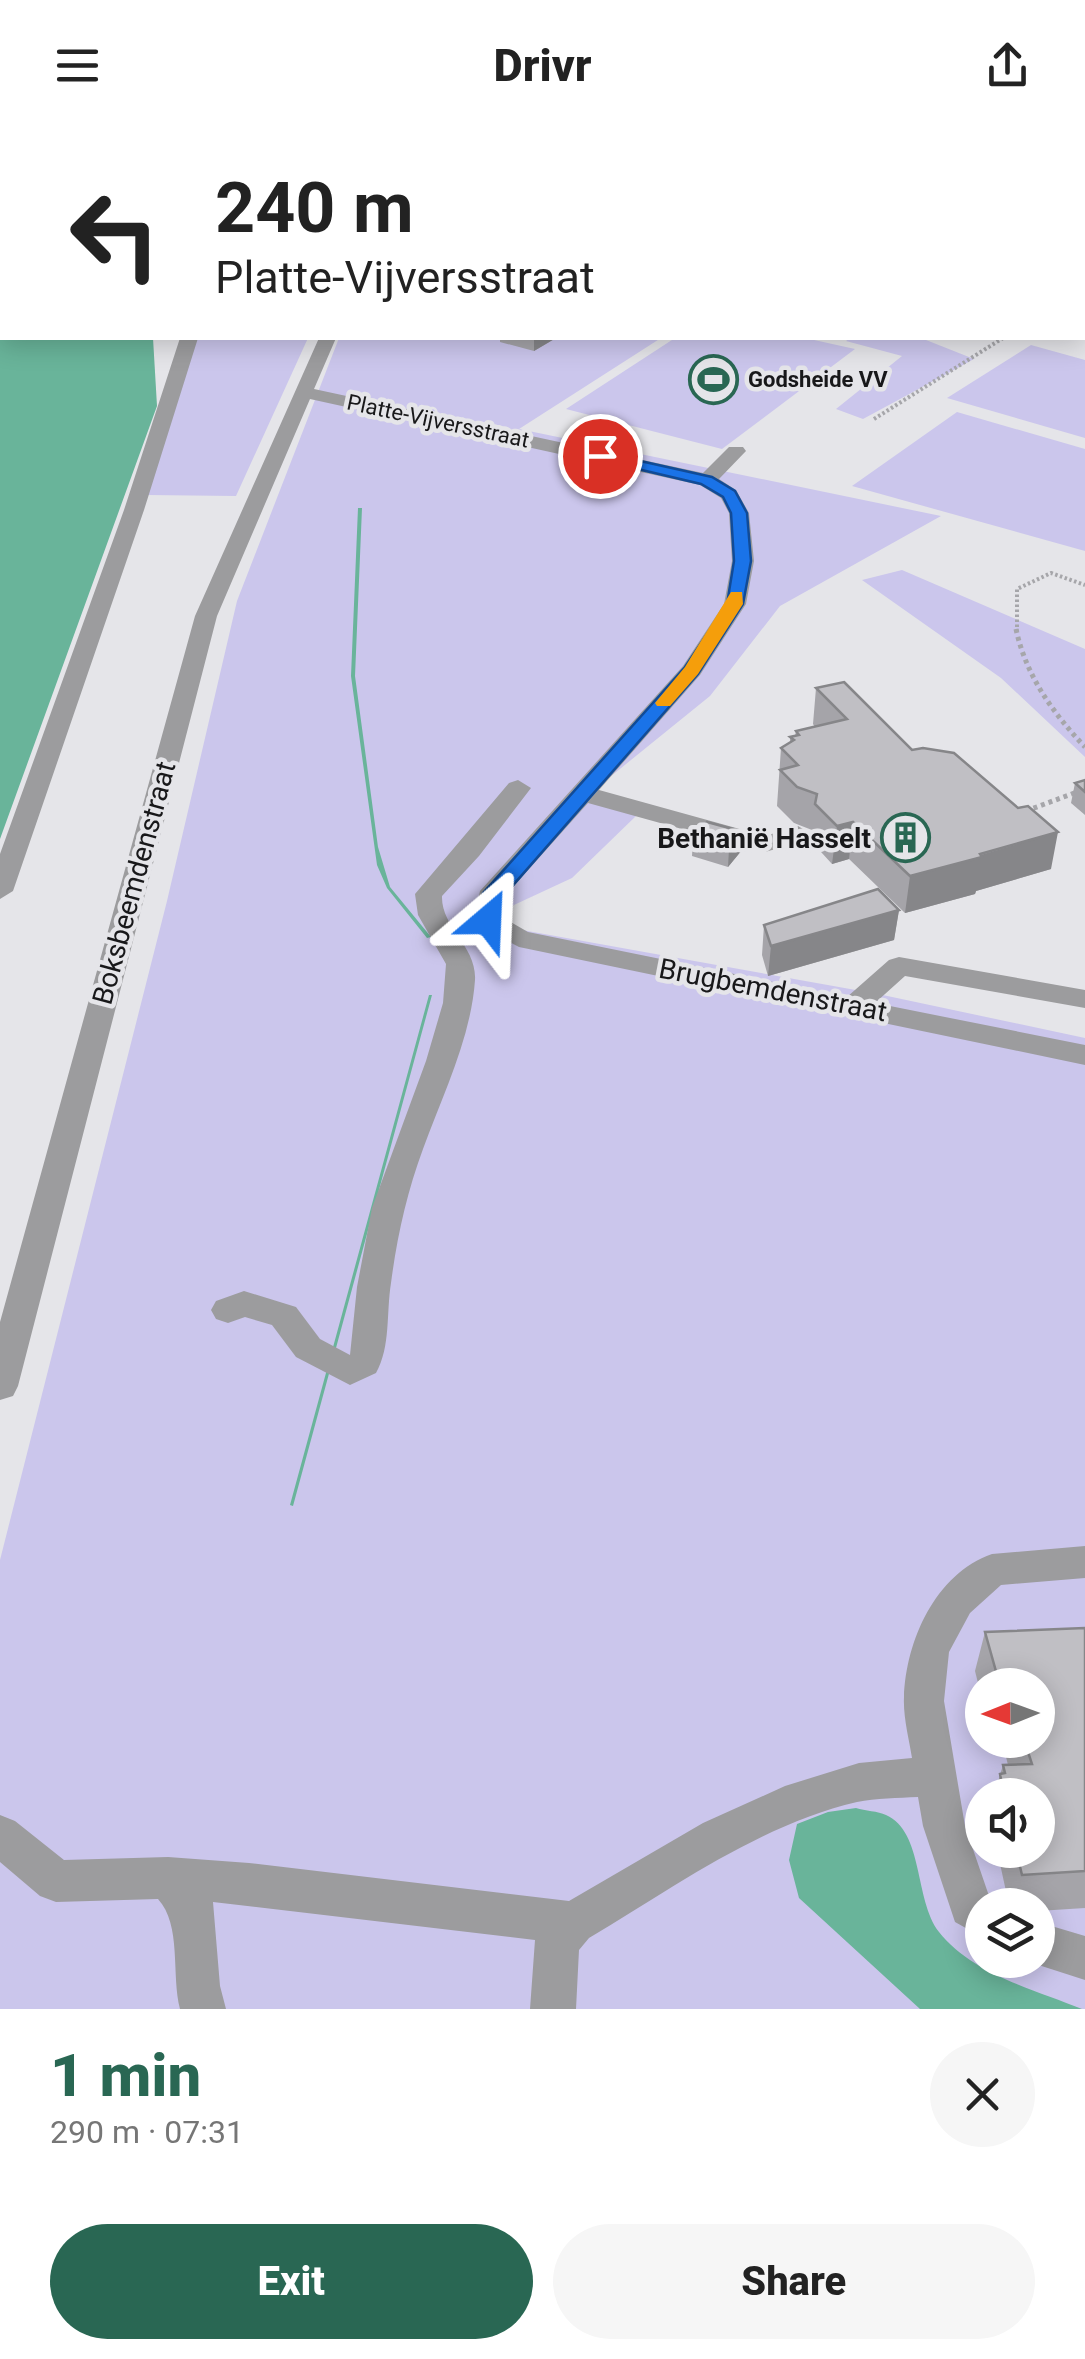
<!DOCTYPE html>
<html lang="en">
<head>
<meta charset="utf-8">
<style>
	:root { --surface:#fff; --page:#f6f6f6; --text:#222; --muted:#767676; --accent:#296753 }
	body { margin:0; font-family:Roboto,sans-serif; background:var(--page); color:var(--text); height:100vh; display:flex; flex-direction:column; font-size:38px; white-space:nowrap }
	* { box-sizing:border-box; margin:0 }
	p { font-size:32px; color:var(--muted) }
	.icon { flex:none; width:55px; height:55px; fill:none; stroke:currentColor; stroke-width:2; stroke-linecap:round; stroke-linejoin:round }
	.map { position:relative; height:1879px; overflow:hidden }
	.panel { display:flex; flex-direction:column; background:var(--surface); flex:1 }
	.panel>* { flex:none }
	.top-card { position:absolute; left:0px; top:0px; width:1085px; height:210px; box-shadow:0 5px 25px #0003; background:#fff; color:var(--text); overflow:hidden }
	.needle { width:65px; rotate:269deg }
	.fabs { position:absolute; left:965px; top:1538px; display:grid; gap:20px }
	.fabs a { display:grid; place-items:center; width:90px; height:90px; border-radius:50%; background:var(--surface); box-shadow:0 5px 25px #0003; font-size:50px }
	.pin { position:absolute; display:grid; place-items:center; width:85px; height:85px; color:#fff; margin:-42px; border:5px solid #fff; border-radius:50%; box-shadow:0 2px 10px #0007 }
	.me { position:absolute; width:110px; margin:-55px; rotate:26deg; stroke-linejoin:round; filter:drop-shadow(0 0 8px #0008) }
	.turn { display:flex; align-items:center; gap:35px; height:210px; padding:0 50px; font-size:45px }
	.turn .icon { width:130px; height:130px; stroke-width:2.5 }
	.turn b { display:block; font-size:70px; line-height:85px }
	.round { display:grid; place-items:center; flex:none; width:105px; height:105px; border-radius:52px; background:var(--page) }
	.overview { display:flex; align-items:center; justify-content:space-between; height:170px; padding:0 50px }
	h1 { font-size:60px; font-weight:800; line-height:75px; color:var(--accent) }
	.button { display:flex; gap:20px; margin-top:auto; padding:20px 50px }
	.button a { flex:1; height:115px; border-radius:60px; background:var(--accent); color:#fff; font-size:40px; font-weight:800; line-height:115px; text-align:center }
	.button a+a { background:var(--page); color:var(--text) }
	header { display:flex; justify-content:space-between; align-items:center; height:130px; padding:0 50px; background:var(--surface); font-size:45px; font-weight:800 }
	.map>svg:first-child { display:block }
</style>
</head>
<body>
<header><svg class="icon" aria-label="menu" viewBox="0 0 24 24"><path d="M4 6h16M4 12h16M4 18h16"/></svg>Drivr<svg class="icon" aria-label="share" viewBox="0 0 24 24"><path d="M12 15V3M7 8l5-5 5 5M5 13v7h14v-7"/></svg></header>
<div class="map">
<svg width="1085" height="1879" viewBox="0 0 1085 1879">
	<rect width="100%" height="100%" fill="#e5e5e9"/>
	<!-- green -->
	<path fill="#cbc6ec" fill-rule="evenodd" d="M196,208H308L236,366L147,365Z
		M339,208H661L519,299L941,386L780,476L710,566L589,664L636,686L572,748L477,792L878,864L1085,908V1879H0V1430L167,771L237,471ZM982,1555H1038V1610H982ZM982,1665H1038V1720H982ZM982,1775H1038V1830H982Z
		M675,208H805L855,219L722,319L566,279Z
		M850,208H921L974,229L863,289L836,279L902,226L846,211Z
		M1031,215L1085,230V308L947,268Z
		M957,282L1085,319V421L852,356Z
		M902,440L1085,519V627L1001,548L862,450Z"/>
	<!-- water -->
	<path fill="#69b49a" d="M0,0H253L2,2V208H153L157,276L0,709Z
		M358,378H362L355,546L378,717L390,757L431,807L427,808L387,758L377,735L351,546Z
		M429,865H432L293,1376L290,1375Z
		M856,1678C865,1681 878,1681 886,1685C924,1702 914,1769 939,1802C972,1844 1035,1860 1082,1879H920L799,1768L789,1730L797,1694L828,1682Z"/>
	<g fill="none" stroke-linecap="round" stroke-linejoin="round">
		<!-- path-far1 -->
		<path stroke="#a6a6aa" stroke-width="4" stroke-dasharray="2.5 2.5" stroke-linecap="butt" d="M874,289L1003,208
			M1017,502V459L1051,443L1085,455"/>
		<!-- path -->
		<path stroke="#a6a6aa" stroke-width="5" stroke-dasharray="4 4" stroke-linecap="butt" d="M1016,499C1026,546 1053,583 1085,617
			M1026,681L1085,659"/>
		<!-- minor -->
		<path fill="#9c9c9e" fill-rule="evenodd" d="M255,0H269V2H255Z
			M1085,154V173L1082,172Z
			M180,208H198L144,380L13,761L0,769V724L124,380Z
			M319,208H336L314,259L703,343L729,317H743L746,321L719,349L736,360L749,383L754,431L746,474L700,545L599,660L765,706L798,696L811,704L807,710L765,722L588,673L503,768L502,787L528,802L847,867L889,830L899,827L1085,860V878L905,846L875,873L1085,915V935L519,817L478,796L474,790L480,761L683,536L724,474L732,431L729,383L721,368L700,355L310,269L217,486L18,1256L13,1266L0,1270V1192L195,486Z
			M518,650L531,658L479,726L442,766C441,798 477,816 475,850C471,908 443,964 423,1019C407,1062 397,1107 391,1153C386,1184 391,1216 376,1243L350,1255L296,1227L272,1195L245,1187L228,1193L216,1189L211,1180L216,1171L244,1161L296,1177L320,1209L350,1225L357,1157L372,1078L426,931L443,873L446,834L418,785L415,764L509,653Z
			M1085,1416V1448L1001,1455L970,1483L949,1522L944,1571L965,1696L988,1763L1000,1775H982V1807L955,1792L923,1696L918,1667C898,1668 876,1668 857,1672C759,1695 673,1758 589,1808L579,1820L576,1879H530L535,1810L213,1772L220,1856L226,1879H180C171,1845 182,1795 158,1769L56,1772L40,1766L0,1732V1685L15,1691L64,1730L168,1727L249,1733L569,1771L703,1693L785,1656L859,1633L912,1628C909,1609 903,1587 904,1567C906,1511 935,1444 992,1424Z
			M1038,1792L1085,1806V1850L1023,1830H1038Z"/>
	</g>
	<!-- wall -->
	<path fill="#a5a4a9" d="M840,0H1085V65L1082,64V2H848Z
		M500,208H556L534,221L500,212Z
		M816,558L912,620L1051,739L976,761L975,764L905,783L849,729L832,734L811,711L812,700L794,693L777,676L781,618L790,612V607L795,606L796,601L815,597L813,594Z
		M1085,650V685L1071,673L1075,653Z
		M744,702L742,720L728,737L692,726L693,709Z
		M899,780L894,810L768,846L762,825L764,795Z
		M1085,1498V1778L1038,1781V1775H1009L997,1720H1038V1665H994L1003,1635H1008L1006,1627L994,1624L989,1610H1038V1555H982V1569L975,1541L985,1502Z"/>
	<!-- shaded-wall -->
	<path fill="#868689" d="M754,0H800L792,2H745Z
		M534,208H556L534,221Z
		M853,692L849,729L832,734L837,696Z
		M744,702L742,720L728,737L729,719Z
		M1058,702L1051,739L976,761L975,764L905,783L910,746Z
		M899,780L894,810L768,846L771,816Z"/>
	<!-- building -->
	<path fill="#c0bfc4" stroke="#868689" stroke-width="2.5" d="M437,0H754L745,2H433Z
		M922,0H1082V2H932Z
		M1082,7H1085V43L1082,42Z
		M844,552L912,620L923,618L954,623L1018,678L1028,676L1058,702L980,724L982,727L910,746L853,692L837,696L815,674L817,664L797,657L780,640L798,635L781,618L794,610L790,607L799,605L796,601L847,589L816,558Z
		M1085,650V662L1075,653Z
		M707,692L744,702L729,719L693,709Z
		M878,759L899,780L771,816L764,795Z
		M1085,1498V1741L1022,1745L1016,1720H1038V1665H1004L1000,1644L1005,1643L1003,1635L1032,1634L1024,1610H1038V1555H994L992,1551L997,1545L985,1502Z"/>
	<!-- route -->
	<path fill="#1a73e8" stroke="#114b97" stroke-width="2.5" d="M600,322L712,347L735,361L747,383L751,431L743,474L698,544L501,769L498,790L488,797L478,790L483,763L685,537L727,474L734,431L731,383L723,367L701,354L595,329V323Z"/>
	<!-- slow -->
	<path fill="#f59e0b" d="M731,462H742L743,474L698,544L670,576H657L655,573L685,537Z"/>
	<!-- icons -->
	<defs>
		<symbol id="stadium-ring" viewBox="-11 -11 22 22"><circle r="9.5" fill="#e5e5e9" stroke="#296753" stroke-width="1.5"/><path d="M0-5a6.5 5 0 1 0 0 10a6.5 5 0 1 0 0-10ZM-3.5-1.8h7v3.6h-7Z" fill="#296753"/></symbol>
		<symbol id="building-ring" viewBox="-11 -11 22 22"><circle r="9.5" fill="#e5e5e9" stroke="#296753" stroke-width="1.5"/><path d="M-4-6H4V6H1V3H-1V6H-4ZM-2.5-4.3h1.7v1.8h-1.7ZM.8-4.3h1.7v1.8H.8ZM-2.5-1h1.7V.8h-1.7ZM.8-1h1.7V.8H.8Z" fill="#296753"/></symbol>
	</defs>
	<g fill-rule="evenodd">
		<use href="#stadium-ring" x="686" y="222" width="55" height="55"/>
		<use href="#building-ring" x="878" y="680" width="55" height="55"/>
	</g>
	<g text-anchor="middle" dominant-baseline="central" stroke-width="9" stroke-linejoin="round" paint-order="stroke">
		<!-- far-poi labels -->
		<g font-size="22" font-weight="bold" fill="#18181a" stroke="#e5e5e9" text-anchor="start">
			<text x="748" y="249">Godsheide VV</text>
		</g>
		<!-- far-street labels -->
		<g font-size="22" fill="#18181a" stroke="#e5e5e9">
			<text transform="translate(438 291) rotate(12)">Platte-Vijversstraat</text>
		</g>
		<!-- poi labels -->
		<g font-size="28" font-weight="bold" fill="#18181a" stroke="#e5e5e9" text-anchor="end">
			<text x="871" y="708">Bethanië Hasselt</text>
		</g>
		<!-- street labels -->
		<g font-size="28" fill="#18181a" stroke="#e5e5e9">
			<text transform="translate(134 753) rotate(-75)">Boksbeemdenstraat</text>
			<text transform="translate(773 860) rotate(11)">Brugbemdenstraat</text>
		</g>
	</g>
</svg>
<div class="fabs">
<a><svg class="needle" viewBox="-14 -14 28 28"><path d="M0-13l5 13h-10z" fill="#e53935"/><path d="M0 13l5-13h-10z" fill="#767676"/></svg></a>
<a><svg class="icon" aria-label="sound" viewBox="0 0 24 24"><path d="M4 9h4l5-4v14l-5-4H4zM17 9q2 3 0 6"/></svg></a>
<a><svg class="icon" aria-label="layers" viewBox="0 0 24 24"><path d="M12 4l9 5-9 5-9-5zM3 14l9 5 9-5"/></svg></a>
</div>
<div class="pin" style="left:600px;top:326px;background:#d93025"><svg class="icon" aria-label="arrive" viewBox="0 0 24 24"><path d="M6 21V4h12l-3 4 3 4H6"/></svg></div>
<svg class="me" style="left:488px;top:790px" viewBox="-20 -20 40 40"><path d="M0-17L14 15 0 8-14 15z" fill="#1a73e8" stroke="#fff" stroke-width="4"/></svg>
<div class="top-card">
<div class="turn"><svg class="icon" aria-label="left" viewBox="0 0 24 24"><path d="M17 20v-9H6M10 6l-5 5 5 5"/></svg><div><b>240 m</b>Platte-Vijversstraat</div></div>
</div>
</div>
<section class="panel">
<div class="overview"><div><h1>1 min</h1><p>290 m · 07:31</p></div><a class="round"><svg class="icon" aria-label="close" viewBox="0 0 24 24"><path d="M6 6l12 12M18 6L6 18"/></svg></a></div>
<div class="button"><a>Exit</a><a>Share</a></div>
</section>
</body>
</html>
